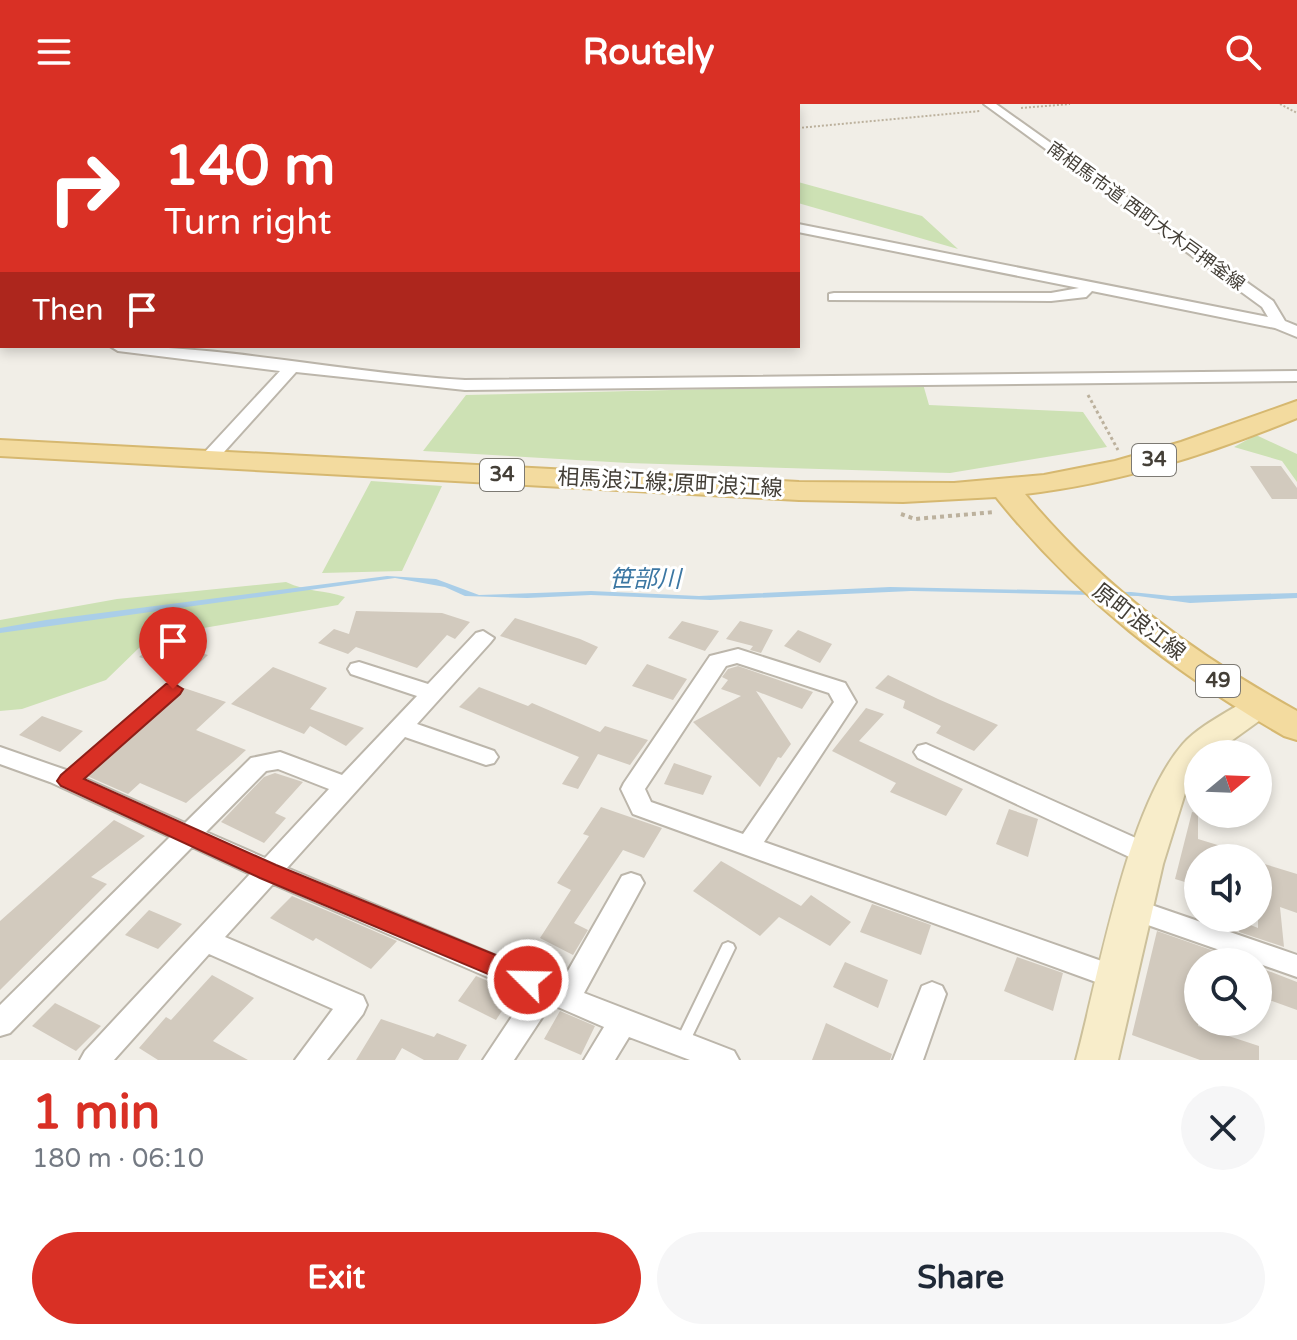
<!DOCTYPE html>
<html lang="en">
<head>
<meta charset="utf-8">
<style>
	:root { --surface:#fff; --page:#f6f6f7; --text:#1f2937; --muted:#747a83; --accent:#d93025 }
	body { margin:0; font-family:"Varela Round","Noto Sans JP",sans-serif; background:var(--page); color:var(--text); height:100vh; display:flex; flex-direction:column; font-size:30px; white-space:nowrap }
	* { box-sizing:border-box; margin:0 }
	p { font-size:26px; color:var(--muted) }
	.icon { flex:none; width:44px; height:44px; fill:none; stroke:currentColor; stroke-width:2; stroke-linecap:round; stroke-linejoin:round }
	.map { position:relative; height:956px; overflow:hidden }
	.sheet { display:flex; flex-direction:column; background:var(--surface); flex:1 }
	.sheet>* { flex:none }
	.banner { position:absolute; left:0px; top:0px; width:800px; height:244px; box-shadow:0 4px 12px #0003; background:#d93025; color:#fff; overflow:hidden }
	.needle { width:52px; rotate:71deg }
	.buttons { position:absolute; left:1184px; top:636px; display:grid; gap:16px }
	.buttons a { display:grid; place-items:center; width:88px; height:88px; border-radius:50%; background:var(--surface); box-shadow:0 4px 12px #0003; font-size:40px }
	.pin { position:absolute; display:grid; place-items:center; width:68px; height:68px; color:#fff; margin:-82px -34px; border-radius:50% 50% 50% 0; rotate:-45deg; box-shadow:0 0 8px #0007 }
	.pin .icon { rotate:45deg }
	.me { position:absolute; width:88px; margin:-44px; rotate:293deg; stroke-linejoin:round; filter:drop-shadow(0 0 6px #0008) }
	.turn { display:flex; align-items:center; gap:28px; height:168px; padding:0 32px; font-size:36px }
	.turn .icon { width:104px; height:104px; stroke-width:2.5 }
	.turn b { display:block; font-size:56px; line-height:68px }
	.then { display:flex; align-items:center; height:76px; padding:0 32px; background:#0003; gap:16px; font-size:30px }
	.round { display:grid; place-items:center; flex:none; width:84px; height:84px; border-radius:42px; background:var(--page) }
	.summary { display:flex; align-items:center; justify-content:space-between; height:136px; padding:0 32px }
	h1 { font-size:48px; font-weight:800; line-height:60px; color:var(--accent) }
	.cta { display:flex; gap:16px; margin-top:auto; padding:16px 32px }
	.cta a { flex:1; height:92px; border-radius:48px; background:var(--accent); color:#fff; font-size:32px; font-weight:800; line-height:92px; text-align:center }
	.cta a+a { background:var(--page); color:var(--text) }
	header { display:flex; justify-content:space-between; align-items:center; height:104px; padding:0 32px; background:var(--accent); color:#fff; font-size:36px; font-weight:800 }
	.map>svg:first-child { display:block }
</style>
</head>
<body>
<header><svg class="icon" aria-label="menu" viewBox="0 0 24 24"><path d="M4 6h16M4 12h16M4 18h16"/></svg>Routely<svg class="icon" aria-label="search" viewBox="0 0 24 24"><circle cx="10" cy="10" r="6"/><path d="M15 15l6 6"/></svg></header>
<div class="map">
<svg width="1297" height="956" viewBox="0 0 1297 956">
	<rect width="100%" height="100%" fill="#f1eee7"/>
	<!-- green -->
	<path fill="#cde1b4" d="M798,78L922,112L958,145L798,99Z
		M923,280L929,301L1083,308L1107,343L950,369L628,359L423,347L466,291Z
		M1256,331L1297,350V378L1282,357L1234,343Z
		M371,377L442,382L402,467L322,469Z
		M286,478C307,488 324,486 345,493L338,501L192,526L142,541L106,576L22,605L0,607V516L117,495Z"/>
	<!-- water -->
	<path fill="#aacee8" d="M387,472L436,475L479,491L591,487L699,492L890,483L1131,488L1171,492L1297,489V494L1190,499L1138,492L911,487L710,496L591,491L527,494L465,492L445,483L395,474L0,529V524L46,516Z"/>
	<!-- building -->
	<path fill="#d2cabe" d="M1250,362H1281L1297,384V395H1272Z
		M356,507L442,509L470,518L455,535L447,531L417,564L356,543L348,550L318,539L334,525L349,530Z
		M515,514L580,535L598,543L586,561L500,532Z
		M682,517L719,527L705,547L668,534Z
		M740,517L773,526L761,549L750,546L753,542L726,535Z
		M798,526L832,540L820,559L784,542Z
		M159,536L208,551L189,569L139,553Z
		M647,560L687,575L673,596L632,582Z
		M738,562L813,588L802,605L756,587L791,640L781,654L778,653L760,683L693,618L741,592L721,585L728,576L722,573L728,565Z
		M273,563L327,584L310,605L364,624L346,642L310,622L304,630L231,600Z
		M888,571L938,595L998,621L974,647L936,629L941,622L903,604L905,597L875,584Z
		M479,583L528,602L532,599L600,628L605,622L648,636L630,661L598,650L578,685L562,680L579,653L459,603Z
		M184,584L226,598L196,626L246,646L233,658L186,699L140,679L128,690L87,672Z
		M866,604L884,610L859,637L963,685L946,712L890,688L896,679L832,647Z
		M42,612L83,627L60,648L19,631Z
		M674,659L712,672L703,691L664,680Z
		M275,669L303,678L275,709L286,714L264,739L221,718L264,673Z
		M601,703L662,724L644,754L623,746L574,819L588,826L573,851L540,834L571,786L557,779L589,732L583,730Z
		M1009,705L1038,715L1028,753L996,740Z
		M1192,708L1198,709V735L1247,750V754H1198V782L1175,775Z
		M114,716L145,732L91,773L107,780L0,886V817Z
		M721,757L801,802L811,791L851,818L830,842L779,813L760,832L693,787Z
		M1258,758L1297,770V809L1280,803L1284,843L1239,828L1238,816L1258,824Z
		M292,792L335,810L397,837L371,865L316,834L313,837L270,814Z
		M872,800L931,821L921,851L860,828Z
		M149,806L182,820L158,845L125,831Z
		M1157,827L1240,856L1198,858V922L1259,942V956H1200L1132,931Z
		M1017,853L1063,869L1053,907L1004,887Z
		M845,858L888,876L878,904L833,883Z
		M1258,863L1297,878V906L1258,892Z
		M212,871L254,894L213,937L248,956H158L139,944L166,913L171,916Z
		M476,872L514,888L496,916L458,897Z
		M55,899L101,922L76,947L32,922Z
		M560,907L595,922L581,951L544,935Z
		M381,915L434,933L437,929L467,941L458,956H424L402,944L395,956H356Z
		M826,919L892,950L890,956H812Z"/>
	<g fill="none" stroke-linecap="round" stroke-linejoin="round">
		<defs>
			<path id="lane" d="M173,581L177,582L179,585L177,588L72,680L68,681L64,680L62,677L64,674L169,582Z
				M728,838L733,840L735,844L687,943L682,945L677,943L675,939L677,935L723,840Z"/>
			<path id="street" d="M45,0H63L64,2H46Z
				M984,0H996L1273,197L1285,217L1297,222V233L1275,224L1092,187L1086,193L1051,197L829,196V190L834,189H1051L1079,184L798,128V120L1268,213L1262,203Z
				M0,49H2L0,57Z
				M0,219H2V229H0Z
				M110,242C229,242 347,269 465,276L1297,267V277L465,286L296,268L215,358L209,359L200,354L203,350L280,267L118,247Z
				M483,527L494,534L490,539L417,620L494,647L498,653L494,659L486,661L405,633L287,764L561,879L622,772L631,769L640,772L644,779L584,889L734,947L739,956H690L629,933L615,956H584L604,923L551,900L514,956H483L527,890L273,780L225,833L363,892L367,901L363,910L327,956H295L333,905L209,850L114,956H80L85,947L250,770L192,743L10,929L0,932V901L170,733L50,678L0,660V643L66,666L185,719L251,654L280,648L342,671L417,592L351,570L348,565L351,560L359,558L428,580L476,529ZM278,665L329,685L265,754L206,728L266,667Z
				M738,545L845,579L856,598L764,738L1127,866L1131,874L1127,882L1117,886L1107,882L633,710L621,685L624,679L710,552ZM737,559L829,589L834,598L743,730L651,698L645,685L726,562Z
				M926,640L1158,744L1162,751L1158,758L1149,761L1140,758L918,654L914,648L918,642Z
				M1134,795L1297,851V873L1125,813L1121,806L1125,799Z
				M932,878L942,882L946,890L923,956H893L922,882Z"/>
			<path id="secondary" d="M1259,591L1270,595L1275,602L1270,609L1213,650H1198V668L1186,686L1163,760L1118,956H1076C1099,871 1127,704 1183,640C1199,622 1228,608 1248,595Z"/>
			<path id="primary" d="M1297,297V314C1209,350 1119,379 1025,390C1101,482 1194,550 1297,607V636L1284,632C1173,568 1077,494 996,393L903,398L799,396L0,352V336L799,378L954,379L1044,371L1115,357L1181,338Z"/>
		</defs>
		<!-- lane casing -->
		<use href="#lane" stroke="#bcb6ab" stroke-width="4"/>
		<!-- street casing -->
		<use href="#street" stroke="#bcb6ab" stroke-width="4"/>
		<!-- secondary casing -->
		<use href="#secondary" stroke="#ccc09b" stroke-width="4"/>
		<!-- primary casing -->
		<use href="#primary" stroke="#d6b870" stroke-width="4"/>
		<!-- path-far2 -->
		<path stroke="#bcb19d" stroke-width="2" stroke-dasharray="2 2" stroke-linecap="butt" d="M685,0L689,2
			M1280,0L1297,9
			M1021,4L1070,0
			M798,24L980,7"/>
		<!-- path-far1 -->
		<path stroke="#bcb19d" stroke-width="3" stroke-dasharray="3 3" stroke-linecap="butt" d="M1088,291L1118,346"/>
		<!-- path -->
		<path stroke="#bcb19d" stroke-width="4" stroke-dasharray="4 4" stroke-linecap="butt" d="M901,410L915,415L995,408"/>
		<!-- lane -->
		<use href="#lane" fill="#fff" fill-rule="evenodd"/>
		<!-- street -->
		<use href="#street" fill="#fff" fill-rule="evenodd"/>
		<!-- secondary -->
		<use href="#secondary" fill="#f8edca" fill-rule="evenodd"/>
		<!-- primary -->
		<use href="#primary" fill="#f3db9f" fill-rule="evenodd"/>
	</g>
	<!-- route -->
	<path fill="#d93025" stroke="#8d1f18" stroke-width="2" d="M173,579L183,585L180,590L84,675L276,761L537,868L540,876L537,883L528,886L519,883L260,774L61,682L57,677L61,671L166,580Z"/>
	<g text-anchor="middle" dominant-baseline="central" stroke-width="6" stroke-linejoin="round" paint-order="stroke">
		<!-- far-street labels -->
		<g font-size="18" fill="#443f37" stroke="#fff">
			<text transform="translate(1146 112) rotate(36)">南相馬市道 西町大木戸押釜線</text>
		</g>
		<!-- shield labels -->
		<g fill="#fff" stroke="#7c7973" stroke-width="2">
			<rect x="1132" y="340" width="44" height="32" rx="6"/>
			<rect x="480" y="355" width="44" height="32" rx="6"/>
			<rect x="1196" y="561" width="44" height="32" rx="6"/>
		</g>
		<g font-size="20" font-weight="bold" fill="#443f37">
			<text x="1154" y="356">34</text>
			<text x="502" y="371">34</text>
			<text x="1218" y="577">49</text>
		</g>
		<!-- street labels -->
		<g font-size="22" fill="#443f37" stroke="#fff">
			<text transform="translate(670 379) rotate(3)">相馬浪江線;原町浪江線</text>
			<text transform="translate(1139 518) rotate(38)">原町浪江線</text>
		</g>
		<!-- water labels -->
		<g font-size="24" font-style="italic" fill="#3c77a3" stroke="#fff">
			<text x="645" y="475">笹部川</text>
		</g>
	</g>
</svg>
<div class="buttons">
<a><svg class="needle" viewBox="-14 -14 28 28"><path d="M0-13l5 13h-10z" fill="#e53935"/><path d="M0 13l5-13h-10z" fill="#747a83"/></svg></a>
<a><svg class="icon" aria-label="sound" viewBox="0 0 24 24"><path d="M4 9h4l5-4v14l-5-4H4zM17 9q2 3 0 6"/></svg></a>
<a><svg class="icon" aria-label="search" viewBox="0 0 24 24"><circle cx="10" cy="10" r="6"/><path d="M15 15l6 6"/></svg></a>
</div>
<div class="pin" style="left:173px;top:585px;background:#d93025"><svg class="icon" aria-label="arrive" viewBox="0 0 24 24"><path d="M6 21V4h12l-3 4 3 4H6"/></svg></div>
<svg class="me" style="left:528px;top:876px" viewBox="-20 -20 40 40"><circle r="17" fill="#d93025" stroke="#fff" stroke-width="3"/><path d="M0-11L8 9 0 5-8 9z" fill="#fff"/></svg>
<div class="banner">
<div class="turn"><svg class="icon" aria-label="right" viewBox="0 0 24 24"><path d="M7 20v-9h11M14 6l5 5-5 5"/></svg><div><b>140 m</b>Turn right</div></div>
<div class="then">Then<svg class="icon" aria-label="arrive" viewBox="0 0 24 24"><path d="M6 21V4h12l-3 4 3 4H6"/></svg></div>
</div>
</div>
<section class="sheet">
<div class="summary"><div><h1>1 min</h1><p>180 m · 06:10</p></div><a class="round"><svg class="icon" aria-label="close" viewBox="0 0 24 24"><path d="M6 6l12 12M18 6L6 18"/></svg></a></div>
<div class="cta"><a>Exit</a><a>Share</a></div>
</section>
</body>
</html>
